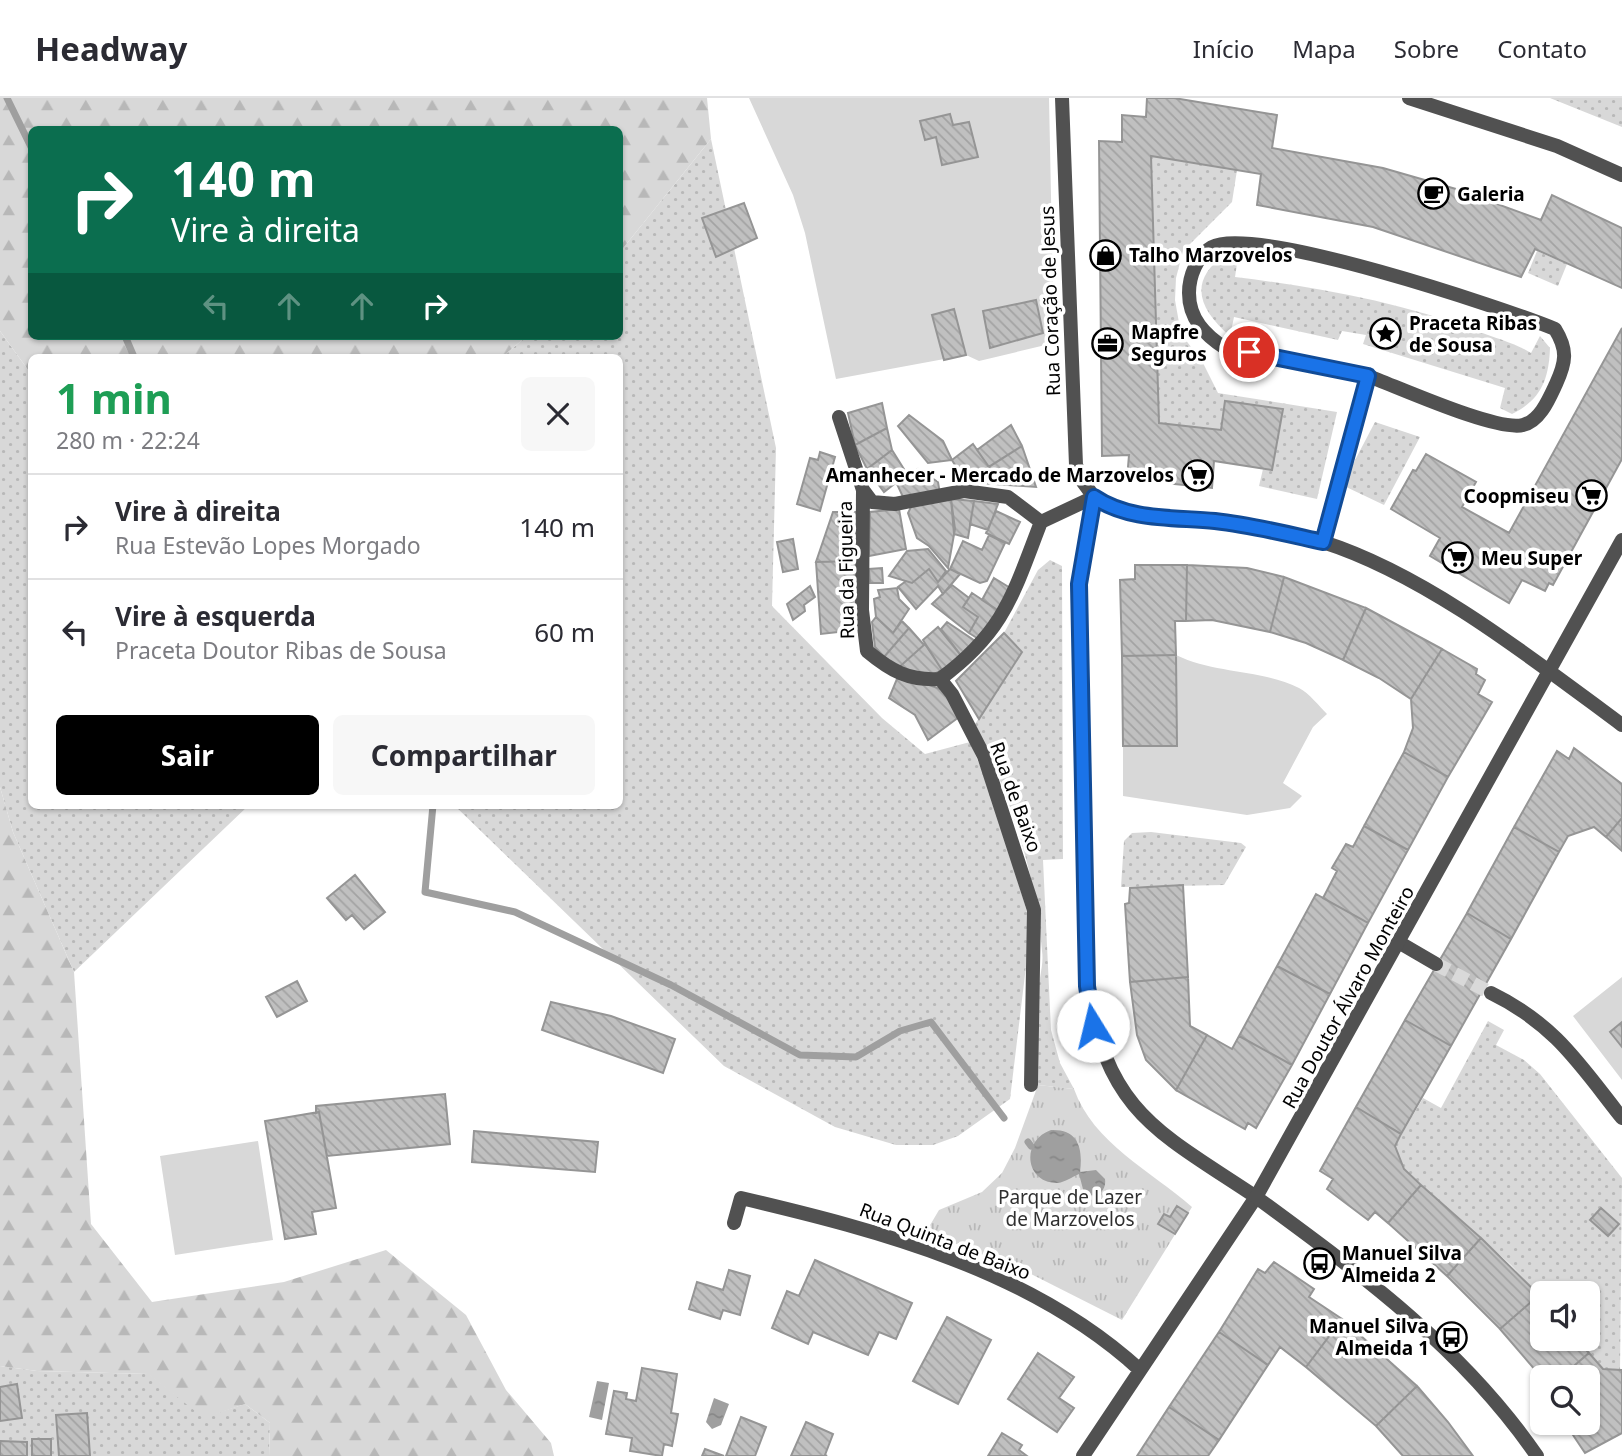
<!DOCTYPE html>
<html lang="pt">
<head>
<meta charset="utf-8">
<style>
	:root { --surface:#fff; --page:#f7f7f7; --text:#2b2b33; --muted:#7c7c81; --line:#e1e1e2; --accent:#000 }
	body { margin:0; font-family:"Noto Sans",sans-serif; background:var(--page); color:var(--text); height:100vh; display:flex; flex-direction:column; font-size:26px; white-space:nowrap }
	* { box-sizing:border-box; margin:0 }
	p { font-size:23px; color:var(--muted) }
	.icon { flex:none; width:38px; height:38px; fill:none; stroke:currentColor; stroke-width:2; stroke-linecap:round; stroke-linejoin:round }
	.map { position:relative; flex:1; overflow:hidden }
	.sheet { position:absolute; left:28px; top:256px; width:595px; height:455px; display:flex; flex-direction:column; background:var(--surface); border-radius:10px; box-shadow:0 2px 5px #0004 }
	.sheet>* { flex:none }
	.top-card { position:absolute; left:28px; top:28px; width:595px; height:214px; border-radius:10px; box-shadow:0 2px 5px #0004; background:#0b6e4f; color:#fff; overflow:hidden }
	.controls { position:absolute; left:1530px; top:1183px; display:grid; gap:14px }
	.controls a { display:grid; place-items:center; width:70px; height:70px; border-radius:10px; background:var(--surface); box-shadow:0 2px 5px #0004; font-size:35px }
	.pin { position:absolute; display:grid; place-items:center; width:60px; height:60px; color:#fff; margin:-30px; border:4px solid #fff; border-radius:50%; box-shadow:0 2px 7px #0007 }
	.me { position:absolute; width:77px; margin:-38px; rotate:351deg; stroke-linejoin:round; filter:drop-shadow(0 0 5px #0008) }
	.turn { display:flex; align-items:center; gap:24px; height:147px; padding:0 28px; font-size:32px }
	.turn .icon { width:91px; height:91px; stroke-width:2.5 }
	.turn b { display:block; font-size:49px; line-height:60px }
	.lanes { display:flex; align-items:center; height:66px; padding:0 28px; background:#0003; justify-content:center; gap:35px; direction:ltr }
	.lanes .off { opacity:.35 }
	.round { display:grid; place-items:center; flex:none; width:74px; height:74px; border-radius:10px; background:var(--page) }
	.summary { display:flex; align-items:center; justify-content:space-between; height:119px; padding:0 28px }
	h1 { font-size:42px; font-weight:700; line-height:52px; color:#1e9e55 }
	.button { display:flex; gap:14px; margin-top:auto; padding:14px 28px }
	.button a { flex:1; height:80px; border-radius:10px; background:var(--accent); color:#fff; font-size:28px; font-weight:700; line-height:80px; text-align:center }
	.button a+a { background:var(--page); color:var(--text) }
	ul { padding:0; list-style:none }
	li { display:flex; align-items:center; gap:21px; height:105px; padding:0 28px; border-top:2px solid var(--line) }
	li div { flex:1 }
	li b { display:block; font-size:26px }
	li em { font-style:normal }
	header { display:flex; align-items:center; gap:42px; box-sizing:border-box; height:98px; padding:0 35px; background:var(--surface); border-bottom:2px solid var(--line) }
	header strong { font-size:33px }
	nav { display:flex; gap:38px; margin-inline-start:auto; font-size:24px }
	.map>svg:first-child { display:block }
</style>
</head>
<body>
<header>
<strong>Headway</strong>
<nav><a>Início</a><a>Mapa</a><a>Sobre</a><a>Contato</a></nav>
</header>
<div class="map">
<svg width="1622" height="1358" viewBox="0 0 1622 1358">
	<defs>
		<pattern id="grass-dots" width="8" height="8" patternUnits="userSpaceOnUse" patternTransform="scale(1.75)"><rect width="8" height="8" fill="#d8d8d8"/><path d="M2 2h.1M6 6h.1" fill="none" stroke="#b8b8b8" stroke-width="1.8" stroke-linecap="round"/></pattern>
		<pattern id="forest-firs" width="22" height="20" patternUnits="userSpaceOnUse" patternTransform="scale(1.75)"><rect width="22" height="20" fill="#d8d8d8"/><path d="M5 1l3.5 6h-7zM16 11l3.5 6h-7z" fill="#b8b8b8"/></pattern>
		<pattern id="park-tufts" width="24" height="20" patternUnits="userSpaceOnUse" patternTransform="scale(1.75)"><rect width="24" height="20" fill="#d8d8d8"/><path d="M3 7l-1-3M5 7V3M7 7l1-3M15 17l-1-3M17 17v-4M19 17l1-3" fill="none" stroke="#b8b8b8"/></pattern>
		<pattern id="water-ripples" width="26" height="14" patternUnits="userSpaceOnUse" patternTransform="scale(1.75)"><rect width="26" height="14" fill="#9f9f9f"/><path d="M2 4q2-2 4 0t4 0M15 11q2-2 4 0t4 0" fill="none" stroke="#878787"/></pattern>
		<pattern id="building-back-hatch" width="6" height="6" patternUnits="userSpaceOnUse" patternTransform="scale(1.75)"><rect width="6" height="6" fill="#c0c0c0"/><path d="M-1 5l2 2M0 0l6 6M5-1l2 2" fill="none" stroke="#a3a3a3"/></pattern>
	</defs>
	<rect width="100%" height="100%" fill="#fff"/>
	<!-- grass -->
	<path fill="url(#grass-dots)" d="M1550,0H1622V29Z
		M711,41L776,350L772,508L882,620L925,656L970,644L991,694L1031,827L1010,1001L958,1038L933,1047H896L835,1029L724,968L454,707H620V259H502L527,238H620V154Z
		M1151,58L1237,72L1232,104L1183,153L1176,180L1175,202L1181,236L1202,263L1218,295L1337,314L1317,401L1259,388L1263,371L1272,372L1283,311L1225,303L1221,332L1159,325Z
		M1537,153L1567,166L1558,188L1528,175Z
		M1226,156L1238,159L1235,179C1317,189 1399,204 1477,233C1495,240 1515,245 1531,255L1540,238L1550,250C1549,281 1541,302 1512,316L1500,310L1505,290L1363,246L1366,237L1342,233L1338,242L1234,219L1230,238C1199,211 1187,183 1226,156Z
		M0,233L31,276L32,707H249L74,874L13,734L0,689Z
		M1375,324L1420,339L1384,407L1342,387Z
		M1050,462L1062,468L1063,761L1043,762L1051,932L1060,965L1074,991L1038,987C1039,957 1037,926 1038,895C1039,881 1044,866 1042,853C1036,775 1009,695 975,626L1022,555L1004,535L1038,472Z
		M1151,734L1241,745L1246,749L1224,787L1121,789L1124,743L1132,735Z
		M1488,923L1504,932L1496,947L1524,962L1540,976L1622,1080L1620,1273L1603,1271L1576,1241H1587V1195H1542V1200L1511,1167L1404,1071L1395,1048L1423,1000L1441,1010Z
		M0,1268L37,1273L149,1276L204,1319L245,1306L270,1325L269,1358H0Z"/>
	<!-- forest -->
	<path fill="url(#forest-firs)" d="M0,0H707L711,41L620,154V32H32V238H527L502,259H32L31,276L0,233Z
		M0,689L13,734L74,874L91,1126L152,1204L284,1184L386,1152L466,1217L506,1292L551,1345L554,1358H269L270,1325L245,1306L204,1320L148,1276L37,1273L0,1268Z"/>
	<!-- park -->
	<path fill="url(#park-tufts)" d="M1038,987L1074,991C1093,1045 1151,1073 1192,1109L1122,1222L1031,1176L926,1134L939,1112L982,1094L1002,1075L1015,1050Z"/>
	<!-- garden -->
	<path fill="#d8d8d8" d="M749,0H1049L1054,245L979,263L966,257L836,281L805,135L793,97Z
		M1176,557C1215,576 1260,571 1299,590C1309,595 1319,608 1327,616L1313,629L1283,685L1302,698L1290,710L1247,717L1123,698V648L1177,647Z
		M1622,879V982L1573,918Z
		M258,1043L273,1142L175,1157L160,1058Z"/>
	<!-- water -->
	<path fill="url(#water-ripples)" d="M1051,1032C1079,1031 1083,1051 1080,1074L1096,1072L1105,1081C1107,1094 1095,1102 1084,1095L1079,1076C1072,1079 1065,1084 1058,1085C1025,1086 1020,1043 1051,1032Z
		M597,1283L609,1285L602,1322L589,1319Z
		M714,1300L729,1306L721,1327L712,1331L706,1324Z"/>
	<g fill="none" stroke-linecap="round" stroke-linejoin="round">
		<!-- stream -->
		<path stroke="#9f9f9f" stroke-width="7" d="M7,0L32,51
			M125,238L134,259
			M433,707L425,794L515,814L671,887L800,957L856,959L900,933L931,924L1004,1020
			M1028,1044L1031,1048"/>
	</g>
	<!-- building -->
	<path fill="url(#building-back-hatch)" stroke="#959595" stroke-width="2" d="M1147,0H1174L1277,17L1272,50L1383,70L1456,91L1541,122L1552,97L1622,130V190L1535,151L1521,179L1373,129L1257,107L1261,76L1151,58L1159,325L1221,332L1225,303L1283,311L1272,372L1214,363L1212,390L1127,381L1129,357L1102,358L1099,43L1122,44V17L1146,19Z
		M950,16L953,27L969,24L978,59L942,67L936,39L925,42L920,23Z
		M744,105L757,140L716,159L702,120Z
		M1036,202L1043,235L990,250L983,213Z
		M954,211L966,257L944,262L932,217Z
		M1622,230V361L1553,487L1549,485L1545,493L1522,482L1509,505L1430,458L1440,440L1391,411L1413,372L1416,373L1426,356L1476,384L1462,409L1509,435Z
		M882,305L887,330L855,347L848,315Z
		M909,317L943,343L952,362L928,365L898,328Z
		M1011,327L1022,348L989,369L977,352Z
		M887,330L892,352L867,371L855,347Z
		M973,346L989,369L966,386L952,362Z
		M1022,348L1036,389L982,385L979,375Z
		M892,352L907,376L884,394L867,371Z
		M820,354L835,359L820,413L797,406L810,360L818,362Z
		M918,371L938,384L940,396L903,399L896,384Z
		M951,401L955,431L948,470L929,448L917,440L908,415L912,407Z
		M951,401L974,403L968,440L954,436Z
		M974,403L998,406L988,432L970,426Z
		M899,411L906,451L869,458L870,414Z
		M996,413L1020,424L1009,446L986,435Z
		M833,414H862V463L816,464Z
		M989,437L1005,445L987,483L980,485L950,471L963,443L982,452Z
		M793,441L798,471L783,474L777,444Z
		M928,451L946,473L938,484L929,471L912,485L889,478L907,453Z
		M862,463L864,531L821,536L816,464Z
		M1135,467H1187L1186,523H1175L1176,557L1122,558L1120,482L1135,481Z
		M1187,467L1247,470L1284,479L1270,534L1212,522L1186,523Z
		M882,470L883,485H870L869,471Z
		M929,471L938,484L950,471L960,476L943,496L938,488L916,511L898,489L906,483L912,485Z
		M1284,479L1366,510L1343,562L1306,545L1270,534Z
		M994,480L1012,491L999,513L982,502Z
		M952,487L969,500L963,509L978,519L969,535L932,506Z
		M810,488L815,499L804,507L805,513L793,522L787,506Z
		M897,490L899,501L909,511L893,535L876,519L874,501L880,499L878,492Z
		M972,495L999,513L980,542L969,535L978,519L963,509Z
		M1366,510L1442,551L1411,601L1379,580L1343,562Z
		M876,519L893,535L902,523L909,530L884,559L875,549L872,524Z
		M947,524L978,545L963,560L941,531Z
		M938,529L963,560L942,572L923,542Z
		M909,530L924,547L897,571L884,559Z
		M1004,535L1022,554L979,621L956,583Z
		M925,546L942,572L925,581L897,571Z
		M1442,551L1477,571L1476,576L1485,582L1478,596L1492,604L1448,679L1404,654L1413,630L1411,601Z
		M1176,557L1177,648H1123L1122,558Z
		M899,576L943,592L959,619L928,642L915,617L889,600Z
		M1574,650L1622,686V720L1606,739L1594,729L1568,738L1559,754L1514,729L1557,653L1569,661Z
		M1404,654L1448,679L1408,752L1364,728Z
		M1622,720V753L1606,739Z
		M1364,728L1408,752L1368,825L1323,800L1337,773L1332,770L1346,746L1353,749Z
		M1514,729L1559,754L1511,841L1467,815Z
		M355,777L385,814L364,831L352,817L346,822L327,800Z
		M1183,787L1188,879L1130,884L1125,806L1129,805L1130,790Z
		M1316,796L1368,825L1330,896L1277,868Z
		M1467,815L1511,841L1451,948L1405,922Z
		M1277,868L1330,896L1292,967L1239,938Z
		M1188,879L1190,928L1207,937L1176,992L1146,962L1137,937L1130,884Z
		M297,883L307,903L277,919L266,899Z
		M551,904L611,918L675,941L663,975L542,932Z
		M1405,922L1451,948L1401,1036L1356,1009Z
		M1622,924V949L1610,934Z
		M1207,937L1232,951L1239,938L1292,967L1256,1030L1248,1025L1245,1031L1176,992Z
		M445,996L450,1046L327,1058L319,1014L316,1015V1008Z
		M1356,1009L1401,1036L1395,1048L1404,1071L1421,1087L1388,1125L1375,1114L1368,1122L1327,1091L1333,1081L1320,1073Z
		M319,1014L336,1110L312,1114L316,1136L285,1141L265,1023Z
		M474,1033L598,1044L595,1074L472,1064Z
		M1421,1087L1481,1140L1447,1178L1388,1125Z
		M1177,1108L1188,1115L1175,1136L1158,1126L1164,1116L1170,1119Z
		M1601,1110L1619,1126L1608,1138L1590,1122Z
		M1481,1140L1539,1197L1500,1231L1447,1178Z
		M815,1162L912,1205L896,1241L879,1234L868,1257L813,1234L808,1246L772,1230L787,1193L799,1198Z
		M1274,1164L1314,1191L1309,1199L1342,1221L1306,1269L1280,1249L1268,1267L1219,1234L1258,1171L1265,1175Z
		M729,1172L750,1178L740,1217L723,1212L720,1221L689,1211L697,1184L723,1192Z
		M1539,1197L1542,1200V1241H1576L1589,1255L1561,1279L1542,1280L1500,1231Z
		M947,1219L991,1242L958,1306L913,1283Z
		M1342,1221L1417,1288L1376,1328L1306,1269Z
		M1219,1234L1268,1267L1219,1342L1169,1309Z
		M1038,1255L1074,1279L1059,1300L1074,1310L1057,1334L1008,1301Z
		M1589,1255L1603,1271L1622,1272V1335L1585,1355L1565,1325H1587V1279H1561Z
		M642,1270L677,1276L671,1315L678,1316L672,1348L664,1346L662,1358L630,1353L632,1340L606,1336L614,1293L627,1295L626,1301L636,1303Z
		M17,1286L22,1320L0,1323V1289Z
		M1417,1288L1448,1324L1473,1358H1403L1376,1328Z
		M1169,1309L1219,1342L1208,1358H1137Z
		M87,1315L90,1358H59L56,1317Z
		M741,1319L766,1329L755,1358H726Z
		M806,1324L833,1336L825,1357L827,1358H791Z
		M1002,1335L1022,1347L1019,1352L1027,1358H988Z
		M32,1341H51V1358H32Z
		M0,1343L27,1344V1358H0Z
		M705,1351L724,1358H702Z"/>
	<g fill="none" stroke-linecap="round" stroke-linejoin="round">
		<!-- minor-tunnel -->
		<path stroke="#d9d9d9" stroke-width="14" stroke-dasharray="14 7" stroke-linecap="butt" d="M1436,866L1491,895"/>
		<!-- minor -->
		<path stroke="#515151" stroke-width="14" d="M1062,0L1076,367L1083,384L1094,399
			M1409,0L1557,48L1622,77
			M839,319L863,392L872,404L895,406L964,393L1008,399L1041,424
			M863,392L862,512L867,553C891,573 909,583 940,581
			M1041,424L1094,399
			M1323,444L1368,278C1398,289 1497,334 1523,327C1540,323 1549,301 1556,286C1566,264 1568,252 1555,231C1504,210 1253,126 1212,149C1197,158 1189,178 1189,195C1189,221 1205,237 1225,250L1368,278
			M1400,845L1436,866
			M1491,895C1555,926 1580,967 1622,1020
			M1031,987L1034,812L984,658L952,596L940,581C1005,533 1013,496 1041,424
			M734,1125L741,1100C881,1133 1031,1172 1140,1272
			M1083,1358L1256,1099C1157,1033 1108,1015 1087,888L1079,486L1094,399"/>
		<!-- tertiary -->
		<path stroke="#515151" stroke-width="14" d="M1094,399C1130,424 1176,418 1218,424C1252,428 1289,433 1323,444C1427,477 1534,562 1622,627
			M1537,1358C1463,1250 1361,1176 1256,1099L1622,442"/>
	</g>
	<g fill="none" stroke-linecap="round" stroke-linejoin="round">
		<defs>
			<path id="route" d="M1093,928L1087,888L1079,486L1094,399C1129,423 1174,419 1215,423C1252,427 1287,436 1323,444L1368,278L1249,254"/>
		</defs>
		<!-- route casing -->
		<use href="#route" stroke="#114b97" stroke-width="18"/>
		<!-- route -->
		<use href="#route" stroke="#1a73e8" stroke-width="12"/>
	</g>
	<!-- icons -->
	<defs>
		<symbol id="cafe-ring" viewBox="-11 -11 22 22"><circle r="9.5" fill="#fff" stroke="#000" stroke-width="1.5"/><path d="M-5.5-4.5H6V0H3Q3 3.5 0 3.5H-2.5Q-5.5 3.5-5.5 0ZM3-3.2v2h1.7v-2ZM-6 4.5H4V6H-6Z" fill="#000"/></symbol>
		<symbol id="shop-ring" viewBox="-11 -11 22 22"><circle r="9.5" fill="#fff" stroke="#000" stroke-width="1.5"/><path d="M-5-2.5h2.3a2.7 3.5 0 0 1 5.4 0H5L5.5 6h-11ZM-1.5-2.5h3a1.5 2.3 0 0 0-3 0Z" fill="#000"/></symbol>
		<symbol id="sight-ring" viewBox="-11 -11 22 22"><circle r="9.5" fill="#fff" stroke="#000" stroke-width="1.5"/><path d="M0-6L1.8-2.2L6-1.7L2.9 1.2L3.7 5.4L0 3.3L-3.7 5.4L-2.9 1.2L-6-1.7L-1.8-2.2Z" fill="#000"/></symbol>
		<symbol id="office-ring" viewBox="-11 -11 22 22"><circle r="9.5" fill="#fff" stroke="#000" stroke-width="1.5"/><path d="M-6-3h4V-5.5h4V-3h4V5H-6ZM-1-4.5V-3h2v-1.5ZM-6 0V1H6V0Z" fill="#000"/></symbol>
		<symbol id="supermarket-ring" viewBox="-11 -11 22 22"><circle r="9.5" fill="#fff" stroke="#000" stroke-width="1.5"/><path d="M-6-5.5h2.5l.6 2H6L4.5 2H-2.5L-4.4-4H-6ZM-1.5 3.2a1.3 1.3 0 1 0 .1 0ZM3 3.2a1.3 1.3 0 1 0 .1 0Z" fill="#000"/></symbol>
		<symbol id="bus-ring" viewBox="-11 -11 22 22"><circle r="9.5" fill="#fff" stroke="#000" stroke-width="1.5"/><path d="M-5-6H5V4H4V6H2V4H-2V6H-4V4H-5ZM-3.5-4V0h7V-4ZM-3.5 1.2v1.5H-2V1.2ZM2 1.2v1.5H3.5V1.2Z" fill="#000"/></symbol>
	</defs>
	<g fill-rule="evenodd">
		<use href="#cafe-ring" x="1416" y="78" width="35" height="35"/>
		<use href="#shop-ring" x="1088" y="140" width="35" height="35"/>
		<use href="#sight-ring" x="1368" y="218" width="35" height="35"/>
		<use href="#office-ring" x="1090" y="228" width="35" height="35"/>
		<use href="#supermarket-ring" x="1180" y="360" width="35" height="35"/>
		<use href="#supermarket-ring" x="1574" y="380" width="35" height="35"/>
		<use href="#supermarket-ring" x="1440" y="442" width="35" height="35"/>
		<use href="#bus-ring" x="1302" y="1148" width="35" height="35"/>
		<use href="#bus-ring" x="1434" y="1222" width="35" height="35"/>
	</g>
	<g text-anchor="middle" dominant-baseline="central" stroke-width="7" stroke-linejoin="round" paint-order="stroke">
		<!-- poi labels -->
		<g font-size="19" font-weight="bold" fill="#000" stroke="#fff" text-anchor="start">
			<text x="1457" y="96">Galeria</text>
			<text x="1129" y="157">Talho Marzovelos</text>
			<text x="1409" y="225">Praceta Ribas<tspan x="1409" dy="22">de Sousa</tspan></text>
			<text x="1131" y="234">Mapfre<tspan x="1131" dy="22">Seguros</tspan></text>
			<text x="1174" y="377" text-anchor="end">Amanhecer - Mercado de Marzovelos</text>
			<text x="1569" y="398" text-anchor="end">Coopmiseu</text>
			<text x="1481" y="460">Meu Super</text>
			<text x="1342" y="1155">Manuel Silva<tspan x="1342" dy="22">Almeida 2</tspan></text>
			<text x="1429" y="1228" text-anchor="end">Manuel Silva<tspan x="1429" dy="22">Almeida 1</tspan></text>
		</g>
		<!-- street labels -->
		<g font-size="19" fill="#000" stroke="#fff">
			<text transform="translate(1050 203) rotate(-92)">Rua Coração de Jesus</text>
			<text transform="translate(846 472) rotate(-91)">Rua da Figueira</text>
			<text transform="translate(1016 699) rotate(70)">Rua de Baixo</text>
			<text transform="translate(1348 899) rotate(-61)">Rua Doutor Álvaro Monteiro</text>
			<text transform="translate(945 1143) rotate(21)">Rua Quinta de Baixo</text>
		</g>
		<!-- park labels -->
		<g font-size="19" fill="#2f2f2f" stroke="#fff">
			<text x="1070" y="1099">Parque de Lazer<tspan x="1070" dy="22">de Marzovelos</tspan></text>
		</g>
	</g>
</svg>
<div class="controls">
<a><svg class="icon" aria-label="sound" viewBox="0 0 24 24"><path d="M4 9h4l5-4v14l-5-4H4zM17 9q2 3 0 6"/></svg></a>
<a><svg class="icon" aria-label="search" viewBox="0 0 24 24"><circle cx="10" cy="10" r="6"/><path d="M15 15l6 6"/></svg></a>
</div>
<div class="pin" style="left:1249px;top:254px;background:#d93025"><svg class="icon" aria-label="arrive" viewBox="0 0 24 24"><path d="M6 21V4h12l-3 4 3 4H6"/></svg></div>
<svg class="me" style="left:1093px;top:928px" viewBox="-20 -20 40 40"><circle r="19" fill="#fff"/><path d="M0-13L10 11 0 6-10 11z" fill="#1a73e8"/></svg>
<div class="top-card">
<div class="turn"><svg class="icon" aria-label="right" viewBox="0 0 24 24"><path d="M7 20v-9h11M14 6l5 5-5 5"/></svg><div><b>140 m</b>Vire à direita</div></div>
<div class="lanes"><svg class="icon off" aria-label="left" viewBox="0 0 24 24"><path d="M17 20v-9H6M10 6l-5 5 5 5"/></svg><svg class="icon off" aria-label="ahead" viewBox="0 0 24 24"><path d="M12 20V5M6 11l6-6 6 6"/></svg><svg class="icon off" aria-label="ahead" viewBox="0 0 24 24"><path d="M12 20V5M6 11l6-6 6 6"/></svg><svg class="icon" aria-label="right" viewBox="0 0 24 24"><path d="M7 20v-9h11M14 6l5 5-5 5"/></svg></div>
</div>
<section class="sheet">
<div class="summary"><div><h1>1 min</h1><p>280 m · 22:24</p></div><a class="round"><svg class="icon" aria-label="close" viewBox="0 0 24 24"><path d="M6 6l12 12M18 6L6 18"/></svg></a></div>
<ul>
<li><svg class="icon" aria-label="right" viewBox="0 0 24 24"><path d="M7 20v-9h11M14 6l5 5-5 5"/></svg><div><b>Vire à direita</b><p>Rua Estevão Lopes Morgado</p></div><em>140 m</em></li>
<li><svg class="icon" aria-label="left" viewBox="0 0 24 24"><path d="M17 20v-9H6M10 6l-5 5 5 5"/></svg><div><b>Vire à esquerda</b><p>Praceta Doutor Ribas de Sousa</p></div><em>60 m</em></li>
</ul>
<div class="button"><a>Sair</a><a>Compartilhar</a></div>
</section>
</div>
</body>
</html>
